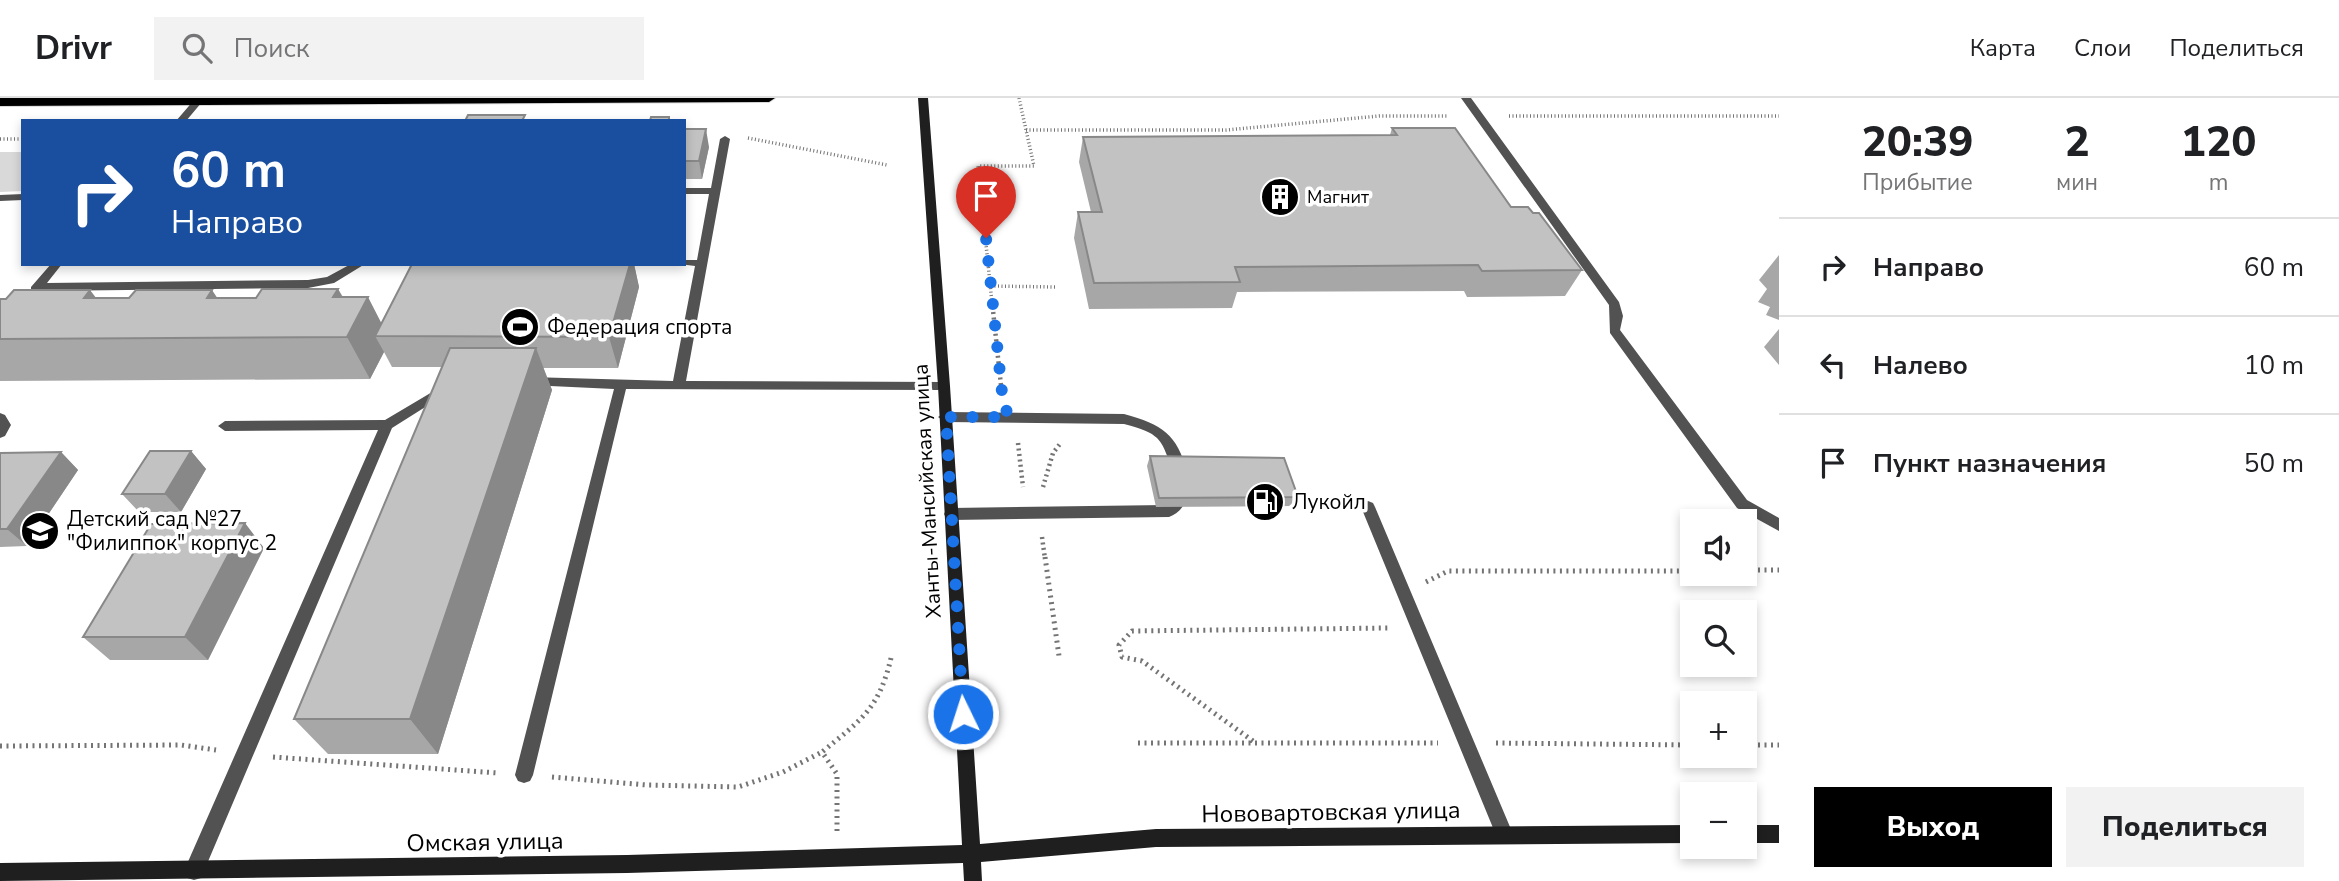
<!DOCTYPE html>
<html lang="ru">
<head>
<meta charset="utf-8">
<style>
	:root { --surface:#fff; --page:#f2f2f2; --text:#202124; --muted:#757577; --line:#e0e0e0; --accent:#000 }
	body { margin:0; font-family:"Nunito Sans",sans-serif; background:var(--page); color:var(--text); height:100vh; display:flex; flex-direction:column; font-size:26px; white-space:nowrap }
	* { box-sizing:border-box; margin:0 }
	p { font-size:23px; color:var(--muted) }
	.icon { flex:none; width:38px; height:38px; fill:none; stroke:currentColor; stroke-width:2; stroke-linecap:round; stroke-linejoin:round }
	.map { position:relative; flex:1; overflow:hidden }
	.panel { display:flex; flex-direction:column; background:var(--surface); width:560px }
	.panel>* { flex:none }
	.banner { position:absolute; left:21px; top:21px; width:665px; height:147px; border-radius:0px; box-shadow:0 4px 10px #0003; background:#1a4fa0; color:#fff; overflow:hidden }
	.tools { position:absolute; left:1680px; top:411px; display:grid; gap:14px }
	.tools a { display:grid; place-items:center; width:77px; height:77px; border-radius:0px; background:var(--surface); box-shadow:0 4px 10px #0003; font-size:35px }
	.pin { position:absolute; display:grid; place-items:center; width:60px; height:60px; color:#fff; margin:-72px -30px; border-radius:50% 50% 50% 0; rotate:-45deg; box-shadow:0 0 7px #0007 }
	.pin .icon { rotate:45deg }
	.me { position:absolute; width:77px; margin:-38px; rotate:356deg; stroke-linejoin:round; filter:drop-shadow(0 0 5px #0008) }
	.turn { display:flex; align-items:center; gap:24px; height:147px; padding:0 35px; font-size:32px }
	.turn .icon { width:91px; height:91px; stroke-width:2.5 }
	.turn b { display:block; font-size:49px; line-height:60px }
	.eta { display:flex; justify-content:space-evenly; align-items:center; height:119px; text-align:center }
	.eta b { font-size:42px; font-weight:800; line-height:49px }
	.primary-button { display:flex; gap:14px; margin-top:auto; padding:14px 35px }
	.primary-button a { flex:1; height:80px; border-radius:0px; background:var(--accent); color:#fff; font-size:28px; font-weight:800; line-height:80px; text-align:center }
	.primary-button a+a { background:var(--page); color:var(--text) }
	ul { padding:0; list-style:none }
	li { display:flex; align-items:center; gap:21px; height:98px; padding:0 35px; border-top:2px solid var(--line) }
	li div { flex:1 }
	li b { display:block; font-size:26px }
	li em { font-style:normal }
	header { display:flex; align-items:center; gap:42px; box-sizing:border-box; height:98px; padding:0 35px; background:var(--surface); border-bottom:2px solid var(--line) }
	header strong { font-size:33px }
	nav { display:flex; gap:38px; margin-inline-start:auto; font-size:24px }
	.search { width:490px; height:63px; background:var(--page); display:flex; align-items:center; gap:18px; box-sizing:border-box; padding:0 24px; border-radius:0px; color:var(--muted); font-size:26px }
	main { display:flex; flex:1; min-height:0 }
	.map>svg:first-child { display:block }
</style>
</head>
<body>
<header>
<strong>Drivr</strong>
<div class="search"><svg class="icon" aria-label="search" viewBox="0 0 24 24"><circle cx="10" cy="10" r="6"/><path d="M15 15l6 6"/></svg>Поиск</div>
<nav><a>Карта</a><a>Слои</a><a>Поделиться</a></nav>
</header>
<main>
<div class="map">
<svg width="1779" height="783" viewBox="0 0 1779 783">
	<rect width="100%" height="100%" fill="#fff"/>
	<!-- green -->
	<path fill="#d9d9d9" d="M0,54H23V93L0,94Z"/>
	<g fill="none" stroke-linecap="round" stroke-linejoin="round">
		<defs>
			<path id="primary" d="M0,0H775L769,4L0,8Z"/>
		</defs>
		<!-- primary casing -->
		<use href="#primary" stroke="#dbdbdb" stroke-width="2"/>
		<!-- path-far2 -->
		<path stroke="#747474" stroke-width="3.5" stroke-dasharray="1 2.5" stroke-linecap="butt" d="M1509,18H1779
			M1026,32H1226L1379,18H1448
			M748,40L887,67
			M0,41H23
			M991,188L1055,189
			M992,205L978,68H1034L1019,0"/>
		<!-- path-far1 -->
		<path stroke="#747474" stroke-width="4.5" stroke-dasharray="2 3.5" stroke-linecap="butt" d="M992,203L1002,297
			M1018,345L1023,389
			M1043,389L1053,355L1060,346
			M1042,439L1045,461"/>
		<!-- path -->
		<path stroke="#747474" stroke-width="5" stroke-dasharray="2 4.5" stroke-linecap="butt" d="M1045,459L1059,558
			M1745,472H1779
			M1426,484L1448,473H1692
			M1253,643L1142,563L1122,559L1119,547L1132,533L1389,530
			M1138,645H1438
			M1496,645L1692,647
			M1745,647H1779
			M0,648L181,647L216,652
			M273,659L498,675
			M552,679L647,687L738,689L783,674L822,654
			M837,733V676L822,654C861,622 879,611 891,560"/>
		<!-- lane -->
		<path fill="#525252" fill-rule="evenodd" d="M1461,0H1471L1619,204L1623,218L1620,232L1747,402L1779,420V433L1737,410L1610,235L1609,207Z
			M194,2L202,4L186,23H176Z
			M725,38L730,41L686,283L944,284L950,288L944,292L626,291L533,677L530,683L524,685L518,683L515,677L614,291L529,287L523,283L529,279L673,283L695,168L679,166H684V162H697L709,96H684V90H711L720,41Z
			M23,96V102L0,103V97Z
			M51,166H62L47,185L308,182L327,179L351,166H365L334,185L308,190L41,193L35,196L31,195V189Z
			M444,287L449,288L450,291L449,294L392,330L201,780L194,782L187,780L185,773L187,766L378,332L225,333L218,328L225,323L385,322Z
			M945,314L1124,316C1163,327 1176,335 1188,375L1181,380L1176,379C1160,344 1167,337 1124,326L945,324L938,319Z
			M0,315L5,317L11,327L5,338L0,340Z
			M1182,390L1187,391L1189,395C1186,406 1180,415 1169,419L951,422L946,420L944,416L946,412L951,410L1166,407L1174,400L1177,391Z
			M1368,403L1373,405L1375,409L1513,736L1510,742L1504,745L1498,742L1361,409L1363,405Z"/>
		<!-- secondary -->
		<path fill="#1f1f1f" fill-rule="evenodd" d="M918,0H928L950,288L980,746L1156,731L1692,727V745L1156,749L981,764L982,783H964L963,765L627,775L0,783V765L627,757L962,747L938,288Z
			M1745,727H1779V745H1745Z"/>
		<!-- primary -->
		<use href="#primary" fill="#000" fill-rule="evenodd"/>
	</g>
	<!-- wall -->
	<path fill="#a7a7a7" d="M1392,30L1511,109L1533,115L1582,172L1565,198L1467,199L1464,193L1237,194L1232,210L1089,211L1074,140L1078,114H1091L1079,64L1083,39L1390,37Z
		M684,31L709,49L702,81H684Z
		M1779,157V222L1766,217L1770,209L1758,204L1767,191L1759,182Z
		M409,166H634L639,189L618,270H543L552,292L438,656H328L294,621L442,269H392L384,254L370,281L0,283V201L256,200L338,191L343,199L382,226L410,169Z
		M1779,231V267L1764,249Z
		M191,353L206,371L181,414H139L122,396Z
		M61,354L78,372L27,448L0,449V355Z
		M1150,358L1298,399L1293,408L1156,409L1147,368Z
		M264,450L208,562H110L83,539Z"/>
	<!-- shaded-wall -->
	<path fill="#888" d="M706,31L709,49L702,81L699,63Z
		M630,166H634L639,189L618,270L609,239Z
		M338,191L355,223L368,199L388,238H375L384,254L370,281L347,239L333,199Z
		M90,192L123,235L84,200Z
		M212,192L240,234L207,200Z
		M536,250L552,292L438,656L410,621Z
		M191,353L206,371L181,414L165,396Z
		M61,354L78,372L27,448L7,431Z
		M245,425L264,450L208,562L185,539Z"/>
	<!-- building -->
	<path fill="#c2c2c2" stroke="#888" stroke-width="2" d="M468,17H525L522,23H465Z
		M651,19H669V23H650Z
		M1392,30H1455L1511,109H1528L1533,115H1539L1582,172L1482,173L1478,167L1235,169L1240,184L1094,185L1078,114H1102L1083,39L1397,37Z
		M684,31H706L699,63H684Z
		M412,166H630L609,239L375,238Z
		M262,191H338L333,199H368L347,239L0,241V201H6L14,192H90L84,200H129L136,192H212L207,200H256Z
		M450,250H536L410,621H294Z
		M150,353H191L165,396H122Z
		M61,354L7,431H0V355Z
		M1150,358L1284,360L1298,399L1159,400Z
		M245,425L185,539H83L151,426Z"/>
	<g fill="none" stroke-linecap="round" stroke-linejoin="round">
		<!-- route -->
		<path stroke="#1a73e8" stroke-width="12" stroke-dasharray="0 21.6" d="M963,616L946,319H1009L1003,304L986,140"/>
	</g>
	<!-- icons -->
	<defs>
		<symbol id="building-disc" viewBox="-11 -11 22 22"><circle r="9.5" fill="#000" stroke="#fff"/><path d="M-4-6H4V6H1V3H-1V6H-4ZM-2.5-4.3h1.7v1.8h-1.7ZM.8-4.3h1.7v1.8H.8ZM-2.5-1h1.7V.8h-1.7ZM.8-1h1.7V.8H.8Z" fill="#fff"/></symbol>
		<symbol id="stadium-disc" viewBox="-11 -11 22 22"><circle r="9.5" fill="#000" stroke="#fff"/><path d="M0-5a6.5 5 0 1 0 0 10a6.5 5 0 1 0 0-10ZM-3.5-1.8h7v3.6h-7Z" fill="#fff"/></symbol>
		<symbol id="fuel-disc" viewBox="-11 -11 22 22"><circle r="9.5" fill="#000" stroke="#fff"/><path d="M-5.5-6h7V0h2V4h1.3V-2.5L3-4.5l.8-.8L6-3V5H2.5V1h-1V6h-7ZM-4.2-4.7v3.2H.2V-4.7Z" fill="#fff"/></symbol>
		<symbol id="school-disc" viewBox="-11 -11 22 22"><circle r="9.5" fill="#000" stroke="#fff"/><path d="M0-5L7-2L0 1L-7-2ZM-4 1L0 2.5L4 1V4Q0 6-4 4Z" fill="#fff"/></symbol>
	</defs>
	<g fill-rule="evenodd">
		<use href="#building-disc" x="1258" y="77" width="44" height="44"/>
		<use href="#stadium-disc" x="498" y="207" width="44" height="44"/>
		<use href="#fuel-disc" x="1243" y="382" width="44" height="44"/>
		<use href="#school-disc" x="18" y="411" width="44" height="44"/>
	</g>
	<g text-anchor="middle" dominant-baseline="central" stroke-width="7" stroke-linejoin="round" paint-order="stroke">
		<!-- far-poi labels -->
		<g font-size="18" fill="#000" stroke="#fff" text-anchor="start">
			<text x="1307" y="99">Магнит</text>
		</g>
		<!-- poi labels -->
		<g font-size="21" fill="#000" stroke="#fff" text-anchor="start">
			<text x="547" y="229">Федерация спорта</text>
			<text x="1292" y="404">Лукойл</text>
			<text x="67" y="421">Детский сад №27<tspan x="67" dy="24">"Филиппок" корпус 2</tspan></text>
		</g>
		<!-- street labels -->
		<g font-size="21" fill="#000" stroke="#fff">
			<text transform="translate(927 393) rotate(-93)">Ханты-Мансийская улица</text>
		</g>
		<!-- near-street labels -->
		<g font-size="24" fill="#000" stroke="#fff">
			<text transform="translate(1331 714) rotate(-1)">Нововартовская улица</text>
			<text transform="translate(485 744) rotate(-1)">Омская улица</text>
		</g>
	</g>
</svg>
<div class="tools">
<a><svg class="icon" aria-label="sound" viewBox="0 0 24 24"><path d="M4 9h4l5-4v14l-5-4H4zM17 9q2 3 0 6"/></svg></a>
<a><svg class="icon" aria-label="search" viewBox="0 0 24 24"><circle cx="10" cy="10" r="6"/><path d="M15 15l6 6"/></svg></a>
<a>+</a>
<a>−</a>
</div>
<div class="pin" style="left:986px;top:140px;background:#d93025"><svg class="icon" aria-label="arrive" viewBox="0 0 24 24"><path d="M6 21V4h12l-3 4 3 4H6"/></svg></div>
<svg class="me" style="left:963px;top:616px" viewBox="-20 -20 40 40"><circle r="17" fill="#1a73e8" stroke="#fff" stroke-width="3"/><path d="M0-11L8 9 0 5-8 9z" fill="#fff"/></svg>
<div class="banner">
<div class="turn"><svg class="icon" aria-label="right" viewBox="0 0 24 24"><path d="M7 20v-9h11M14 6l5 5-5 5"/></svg><div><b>60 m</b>Направо</div></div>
</div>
</div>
<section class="panel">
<div class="eta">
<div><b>20:39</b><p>Прибытие</p></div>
<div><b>2</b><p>мин</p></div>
<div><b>120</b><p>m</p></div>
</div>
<ul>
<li><svg class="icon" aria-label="right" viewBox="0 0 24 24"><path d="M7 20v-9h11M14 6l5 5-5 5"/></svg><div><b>Направо</b></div><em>60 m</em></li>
<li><svg class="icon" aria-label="left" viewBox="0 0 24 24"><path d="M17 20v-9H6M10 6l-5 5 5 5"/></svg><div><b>Налево</b></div><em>10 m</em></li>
<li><svg class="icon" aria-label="arrive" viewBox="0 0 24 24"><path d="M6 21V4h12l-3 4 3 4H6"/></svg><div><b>Пункт назначения</b></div><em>50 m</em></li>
</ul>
<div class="primary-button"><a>Выход</a><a>Поделиться</a></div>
</section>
</main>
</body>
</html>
